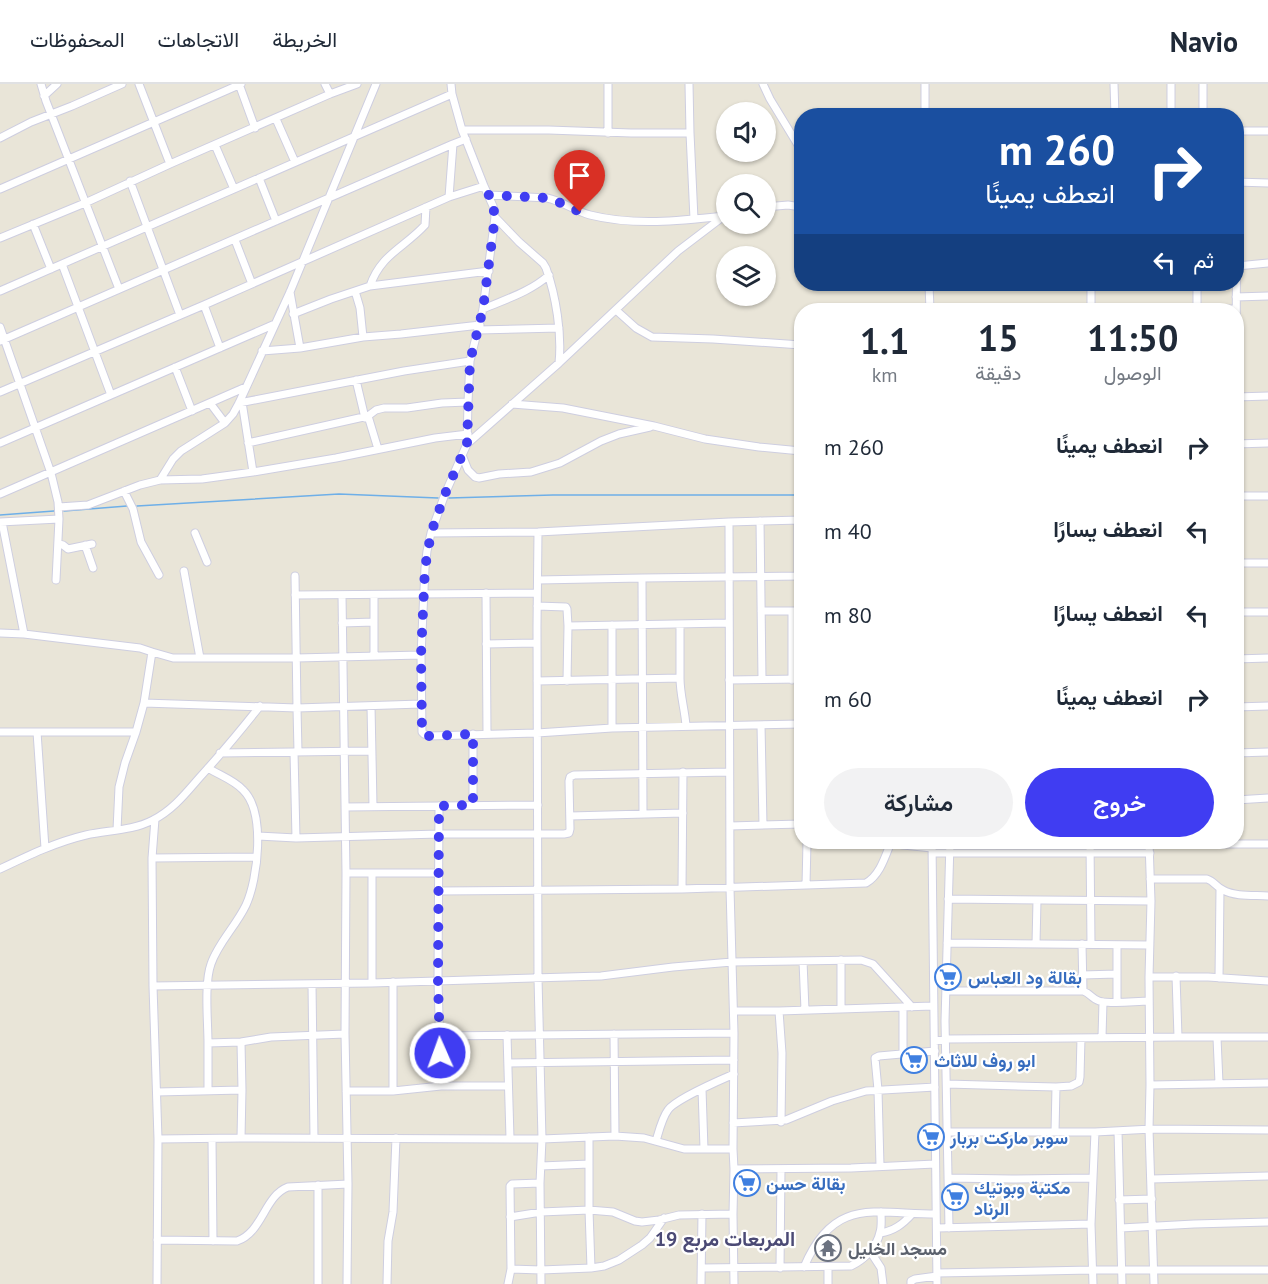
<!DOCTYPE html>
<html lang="ar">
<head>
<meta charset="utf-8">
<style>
	:root { --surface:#fff; --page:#f2f2f3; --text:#1f2937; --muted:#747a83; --line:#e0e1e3; --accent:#403df2 }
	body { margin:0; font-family:"PT Sans",Vazirmatn,sans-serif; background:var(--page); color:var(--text); direction:rtl; height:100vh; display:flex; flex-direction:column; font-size:22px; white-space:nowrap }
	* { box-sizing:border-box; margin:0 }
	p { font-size:20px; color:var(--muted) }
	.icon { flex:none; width:33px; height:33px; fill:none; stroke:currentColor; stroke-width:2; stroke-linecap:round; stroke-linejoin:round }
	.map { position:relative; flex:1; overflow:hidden; direction:ltr }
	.sheet { position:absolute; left:794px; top:219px; width:450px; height:546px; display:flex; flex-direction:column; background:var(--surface); border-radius:24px; box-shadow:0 2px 4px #0004; direction:rtl }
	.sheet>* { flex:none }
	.banner { position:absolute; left:794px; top:24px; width:450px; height:183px; border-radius:24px; box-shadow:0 2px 4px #0004; direction:rtl; background:#1a4fa0; color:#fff; overflow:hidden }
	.fabs { position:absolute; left:716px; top:18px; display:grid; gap:12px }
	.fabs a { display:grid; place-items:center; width:60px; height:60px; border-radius:50%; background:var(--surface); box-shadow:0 2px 4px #0004; font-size:30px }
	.pin { position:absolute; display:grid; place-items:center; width:51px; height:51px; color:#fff; margin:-62px -26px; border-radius:50% 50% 50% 0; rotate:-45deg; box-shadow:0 0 6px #0007 }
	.pin .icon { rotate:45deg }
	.me { position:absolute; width:66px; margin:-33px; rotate:358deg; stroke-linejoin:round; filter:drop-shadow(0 0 4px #0008) }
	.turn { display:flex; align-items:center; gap:21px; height:126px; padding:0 30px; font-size:27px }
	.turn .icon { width:78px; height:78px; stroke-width:2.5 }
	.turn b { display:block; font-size:42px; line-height:51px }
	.then { display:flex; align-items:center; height:57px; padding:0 30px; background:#0003; gap:12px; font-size:22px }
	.eta { display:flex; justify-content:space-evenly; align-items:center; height:102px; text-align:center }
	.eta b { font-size:36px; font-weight:600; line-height:42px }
	.cta { display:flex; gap:12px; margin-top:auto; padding:12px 30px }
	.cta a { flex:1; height:69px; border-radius:36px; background:var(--accent); color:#fff; font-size:24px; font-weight:600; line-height:69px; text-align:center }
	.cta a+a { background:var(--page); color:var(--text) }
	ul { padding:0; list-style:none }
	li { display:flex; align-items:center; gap:18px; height:84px; padding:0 30px }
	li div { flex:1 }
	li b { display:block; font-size:22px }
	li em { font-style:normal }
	header { display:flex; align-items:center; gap:36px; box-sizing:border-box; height:84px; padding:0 30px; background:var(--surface); border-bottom:2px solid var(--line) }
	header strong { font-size:28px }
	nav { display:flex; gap:33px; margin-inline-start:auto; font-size:21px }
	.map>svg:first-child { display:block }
</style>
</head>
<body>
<header>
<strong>Navio</strong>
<nav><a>الخريطة</a><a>الاتجاهات</a><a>المحفوظات</a></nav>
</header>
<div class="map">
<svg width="1268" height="1200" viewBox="0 0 1268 1200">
	<rect width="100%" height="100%" fill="#e9e5d8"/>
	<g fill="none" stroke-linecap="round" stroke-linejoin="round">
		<!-- stream -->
		<path stroke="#6eafe8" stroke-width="1.5" d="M449,414L553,411H801
			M137,422L339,410L438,414
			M64,427L127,422
			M0,431L54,427"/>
		<defs>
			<path id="minor" d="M41,0L46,17L119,205
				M139,0L170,80L330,10L357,0
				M239,0L255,44
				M325,0L330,10
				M451,0L452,10L462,46L484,102L493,122L495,133L483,225L470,277L468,318
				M763,0L770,15L801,66
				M925,0V32
				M1114,0L1115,32
				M1171,0V32
				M1203,0V32
				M44,12L57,0
				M276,35L295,78
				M462,46H549L631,49H690L689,0
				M1236,47H1268
				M608,49V0
				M690,49L694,135
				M0,54L31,38L72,22L122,0
				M215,61L234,105
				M259,94L276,137
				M130,97L180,231
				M1236,98L1268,99
				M0,105L241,0
				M488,111L547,114C562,117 575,127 590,131C634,142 679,137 724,132
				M449,113L453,60L466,55
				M765,123L788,121L801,123
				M495,133L519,158L543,179L546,184C556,212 562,250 559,279
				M33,140L51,185
				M0,154L85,119L170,80
				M235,156L252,200
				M62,180L111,311
				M1237,182L1268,179
				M929,200L930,226
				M1091,200V226
				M1197,200V225
				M370,202C381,170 404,164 425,141L426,123
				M0,207L452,10
				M355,207L360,224L363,253
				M290,208L300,264
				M1236,213L1268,212
				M204,221L220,264
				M930,224L1001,226L1091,224L1236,225
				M483,225C506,215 530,208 549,191
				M616,226L636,244L652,253L713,255L801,261
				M293,230L331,215L370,202L489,187
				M0,243L51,389L58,418L59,435
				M478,246L559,244
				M0,257L453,60
				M262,267L300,264L363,253L401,250L480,241
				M175,283L192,327
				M1236,295L1237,47
				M356,296L365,334
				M0,308L204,221L449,113L484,102
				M1236,313L1268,312
				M242,318L253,388
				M210,319L225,339
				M239,319L404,287L470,277
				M512,320L563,324L654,342L705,355L759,363L801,367
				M368,332L376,326L384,324H407L442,319L468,318L467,360L445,410L431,449L427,467L425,484L421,571L422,648L424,650L429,652L537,649L612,644L801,640
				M0,359L275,240
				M248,359L368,332L378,365
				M467,360L559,279L678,167L724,132
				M1236,360L1268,359
				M462,371L468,386L475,393L479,394L499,390L531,388L560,379L601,357L619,350L650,343
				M160,396L173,375L181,367L225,339L233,330L239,319L290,208L376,0
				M124,407L133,425L141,458L159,491
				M0,410L246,303
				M1236,412H1268
				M59,423L88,421L140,401L160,396L202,395L253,388L336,374L435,354L468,350
				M798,436V492
				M760,437L762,595
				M0,438L59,435L56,496
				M2,438L24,550
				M729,438L730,804L734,949L733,1065L734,1085L733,1130L734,1200
				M538,448L537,543L538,894L542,1055L540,1099L541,1200
				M195,449L207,478
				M431,449L538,448L729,438L801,436
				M59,460L63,461L68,465L92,460
				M85,461L93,484
				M1236,479H1268
				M184,487L200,574
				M295,492L297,624L298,668
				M538,496L642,494
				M486,509L487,650
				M295,511L537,509
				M342,511L346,789L345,950L348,1100L347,1200
				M374,511V572
				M537,522L566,523L567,525L568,542L728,539
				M761,527H801
				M792,527V596
				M1236,528H1268
				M342,539L374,538
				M612,541V644
				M0,549L24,550L140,564L152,568L144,619L136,648L125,679L119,703L117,746
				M486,560L537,559
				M152,568L173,574H296L421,571
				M1236,575L1268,574
				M680,594V540
				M729,596L801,595
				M537,597L680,594C680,611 685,626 686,642
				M567,597L568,542
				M144,619L297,624L421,620
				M371,622L373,722
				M1236,623L1268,622
				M761,641L763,741
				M0,648H136
				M37,648L45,764
				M473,650V721
				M294,668L296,754
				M220,669L371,667
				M1236,669L1268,668
				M208,684C219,691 234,696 243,706C266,728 258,795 246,821C236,842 218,859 211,880C204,899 208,938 208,959L241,958L271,953L345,950
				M1236,716L1268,714
				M439,722L438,897L441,1002
				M345,723L538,721
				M643,730L642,494L801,492
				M570,732L683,729
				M155,735L152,774L153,902L158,1055L157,1200
				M730,742L801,740
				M258,752L296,754L439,750H564L569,749L570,745L569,697L570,693L574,691L729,688
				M890,758L903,761L932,764
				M932,758L937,1200
				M1090,758L1091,860
				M1149,758L1151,817L1149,893L1150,1001L1149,1045L1154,1200
				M1150,760H1268
				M932,769H1150
				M152,774L256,773
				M0,785C27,772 56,758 86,751C108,746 132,747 153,736C173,726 186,709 200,693C221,670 241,646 260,622
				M346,789H438
				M372,789V899
				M1150,795H1207C1214,797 1216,803 1223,806C1236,813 1254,811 1268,812
				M806,801L807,758
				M682,805L683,688
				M438,807L682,805L866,799C880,791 885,773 891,758
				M948,815L1151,817
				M947,859L1149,861
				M1036,860L1037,816
				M1082,860L1083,907
				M1117,861V918
				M803,877L805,926
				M1082,891L1117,890
				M1176,892L1178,953
				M1149,893H1208L1268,897
				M1219,894L1220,805
				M312,900L314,1054
				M153,902L372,899L601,892L673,883L732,878L861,876L873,880L912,923
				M946,907H1083C1090,909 1092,915 1099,917C1113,921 1135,917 1149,917
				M903,923V970
				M841,925V876
				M734,927H779L933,922
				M779,927L782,969L781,1038
				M614,950L615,1052
				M507,951L510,1054
				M440,952L734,949
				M1102,953L1103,918
				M1217,954L1219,999
				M935,957L946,955L1178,953H1268
				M208,959V1007
				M508,979L734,976
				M947,1000L1056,1003L1071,1002L1079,998L1080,993L1081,954
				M1150,1001L1268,999
				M702,1005L704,1065
				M346,1007H393L441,1002H508
				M393,1007V898
				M157,1008L242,1006L241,958
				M733,1039L786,1036L832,1017L866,1007L935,1003
				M1118,1047L1122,1200
				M948,1048H1095L1152,1045L1268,1046
				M1055,1048L1056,1003
				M589,1053V1126L591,1184
				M241,1054L242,1006
				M158,1055L241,1054L542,1055L615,1052L644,1054L684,1065H733
				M212,1055L213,1157
				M656,1057C659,1047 662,1034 668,1026C675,1016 720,996 734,990
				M541,1082L589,1080
				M880,1082L878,1006L875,974L879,972L935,967
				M734,1085L851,1084L935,1080
				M948,1094L1012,1095L1092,1094
				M1151,1095L1268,1092
				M1119,1116L1152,1115
				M510,1133L541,1128L589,1126L613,1128L635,1137L642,1138L659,1136L679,1131L733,1130
				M937,1144L1091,1140
				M949,1144L945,937L950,758
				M1121,1144L1194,1140L1268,1138
				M880,1149C894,1147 903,1140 912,1130
				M157,1156L237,1157C263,1148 264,1112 288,1103L348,1100
				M870,1167L881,1184L883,1200
				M804,1183C834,1112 874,1130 936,1130
				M828,1183V1200
				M702,1184L851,1182C864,1176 877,1163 880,1148C882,1142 881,1134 881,1128
				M780,1184L781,1085
				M511,1185L541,1186L591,1184L604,1182L619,1176L642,1161L650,1154L664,1134
				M937,1189L1092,1186H1268
				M318,1200V1101
				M387,1200L388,1157L393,1128L396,1054
				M508,1200L511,1185L510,1102L512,1100L540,1099
				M701,1200L702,1130
				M911,1200V1197L915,1195L937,1192
				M1093,1200L1091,1140L1095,1048"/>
		</defs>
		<!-- minor casing -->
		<use href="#minor" stroke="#cecee0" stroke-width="9"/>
		<!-- minor -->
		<use href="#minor" stroke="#fff" stroke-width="7"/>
	</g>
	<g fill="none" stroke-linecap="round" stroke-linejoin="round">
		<!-- route -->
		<path stroke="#403df2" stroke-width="10" stroke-dasharray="0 18" d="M440,969L438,897L439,722L473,721V650L429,652L424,651L422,648L421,571L425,484L431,449L445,410L467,360L470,277L483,225L495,133L493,122L488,111L547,114L554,116L580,128"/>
	</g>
	<!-- icons -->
	<defs>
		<symbol id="supermarket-ring" viewBox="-11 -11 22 22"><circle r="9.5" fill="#fff" stroke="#3f7fe0" stroke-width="1.5"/><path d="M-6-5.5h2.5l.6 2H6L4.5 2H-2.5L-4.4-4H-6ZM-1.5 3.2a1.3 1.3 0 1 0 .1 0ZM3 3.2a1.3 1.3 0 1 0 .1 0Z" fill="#3f7fe0"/></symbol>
		<symbol id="temple-ring" viewBox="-11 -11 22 22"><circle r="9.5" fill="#fff" stroke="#6b7280" stroke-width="1.5"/><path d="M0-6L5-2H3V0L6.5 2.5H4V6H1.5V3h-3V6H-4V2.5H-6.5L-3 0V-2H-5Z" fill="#6b7280"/></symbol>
	</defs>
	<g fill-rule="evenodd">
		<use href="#supermarket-ring" x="933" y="878" width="30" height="30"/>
		<use href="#supermarket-ring" x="899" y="961" width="30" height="30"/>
		<use href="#supermarket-ring" x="916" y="1038" width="30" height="30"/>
		<use href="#supermarket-ring" x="732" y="1084" width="30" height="30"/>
		<use href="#supermarket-ring" x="940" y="1098" width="30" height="30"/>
		<use href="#temple-ring" x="813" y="1149" width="30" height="30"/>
	</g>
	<g text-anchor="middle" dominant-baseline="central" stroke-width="4.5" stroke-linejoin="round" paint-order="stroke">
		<!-- shop labels -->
		<g font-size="18" font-weight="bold" fill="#366cbe" stroke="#fff" text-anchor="start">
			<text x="968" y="893">بقالة ود العباس</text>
			<text x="934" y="976">ابو روف للاثاث</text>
			<text x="950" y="1053">سوبر ماركت بربار</text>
			<text x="766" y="1099">بقالة حسن</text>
			<text x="974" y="1103">مكتبة وبوتيك<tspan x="974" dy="21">الرناد</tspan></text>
		</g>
		<!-- worship labels -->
		<g font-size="18" font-weight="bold" fill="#5b616d" stroke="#fff" text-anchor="start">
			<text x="848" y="1164">مسجد الخليل</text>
		</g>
		<!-- neighbourhood labels -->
		<g font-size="20" font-weight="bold" fill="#4b4a75" stroke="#fff">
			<text x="725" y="1155">المربعات مربع 19</text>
		</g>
	</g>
</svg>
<div class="fabs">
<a><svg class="icon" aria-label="sound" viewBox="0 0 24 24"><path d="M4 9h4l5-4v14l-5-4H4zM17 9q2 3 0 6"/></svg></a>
<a><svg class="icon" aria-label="search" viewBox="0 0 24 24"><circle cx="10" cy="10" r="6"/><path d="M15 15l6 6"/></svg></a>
<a><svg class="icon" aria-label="layers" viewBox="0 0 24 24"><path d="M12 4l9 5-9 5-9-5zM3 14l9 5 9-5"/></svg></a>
</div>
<div class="pin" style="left:580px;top:128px;background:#d93025"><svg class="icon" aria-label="arrive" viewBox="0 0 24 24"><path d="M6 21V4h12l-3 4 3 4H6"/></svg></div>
<svg class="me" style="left:440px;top:969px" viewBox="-20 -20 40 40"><circle r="17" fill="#403df2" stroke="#fff" stroke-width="3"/><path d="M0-11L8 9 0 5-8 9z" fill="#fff"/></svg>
<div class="banner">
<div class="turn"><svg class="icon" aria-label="right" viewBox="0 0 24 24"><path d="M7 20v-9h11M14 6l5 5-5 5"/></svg><div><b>260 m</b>انعطف يمينًا</div></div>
<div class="then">ثم<svg class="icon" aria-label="left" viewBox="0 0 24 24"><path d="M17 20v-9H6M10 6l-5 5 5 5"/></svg></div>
</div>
<section class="sheet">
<div class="eta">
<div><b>11:50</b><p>الوصول</p></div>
<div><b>15</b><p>دقيقة</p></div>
<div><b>1.1</b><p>km</p></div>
</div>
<ul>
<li><svg class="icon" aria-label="right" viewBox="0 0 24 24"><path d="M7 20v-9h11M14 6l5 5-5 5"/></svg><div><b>انعطف يمينًا</b></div><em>260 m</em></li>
<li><svg class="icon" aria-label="left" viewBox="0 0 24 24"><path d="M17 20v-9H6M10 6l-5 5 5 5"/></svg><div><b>انعطف يسارًا</b></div><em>40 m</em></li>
<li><svg class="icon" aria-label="left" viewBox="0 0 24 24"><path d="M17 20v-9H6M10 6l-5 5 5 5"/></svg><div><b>انعطف يسارًا</b></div><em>80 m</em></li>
<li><svg class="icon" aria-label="right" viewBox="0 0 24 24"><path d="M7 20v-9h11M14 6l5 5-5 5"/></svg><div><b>انعطف يمينًا</b></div><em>60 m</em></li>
</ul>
<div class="cta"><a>خروج</a><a>مشاركة</a></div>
</section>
</div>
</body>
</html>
